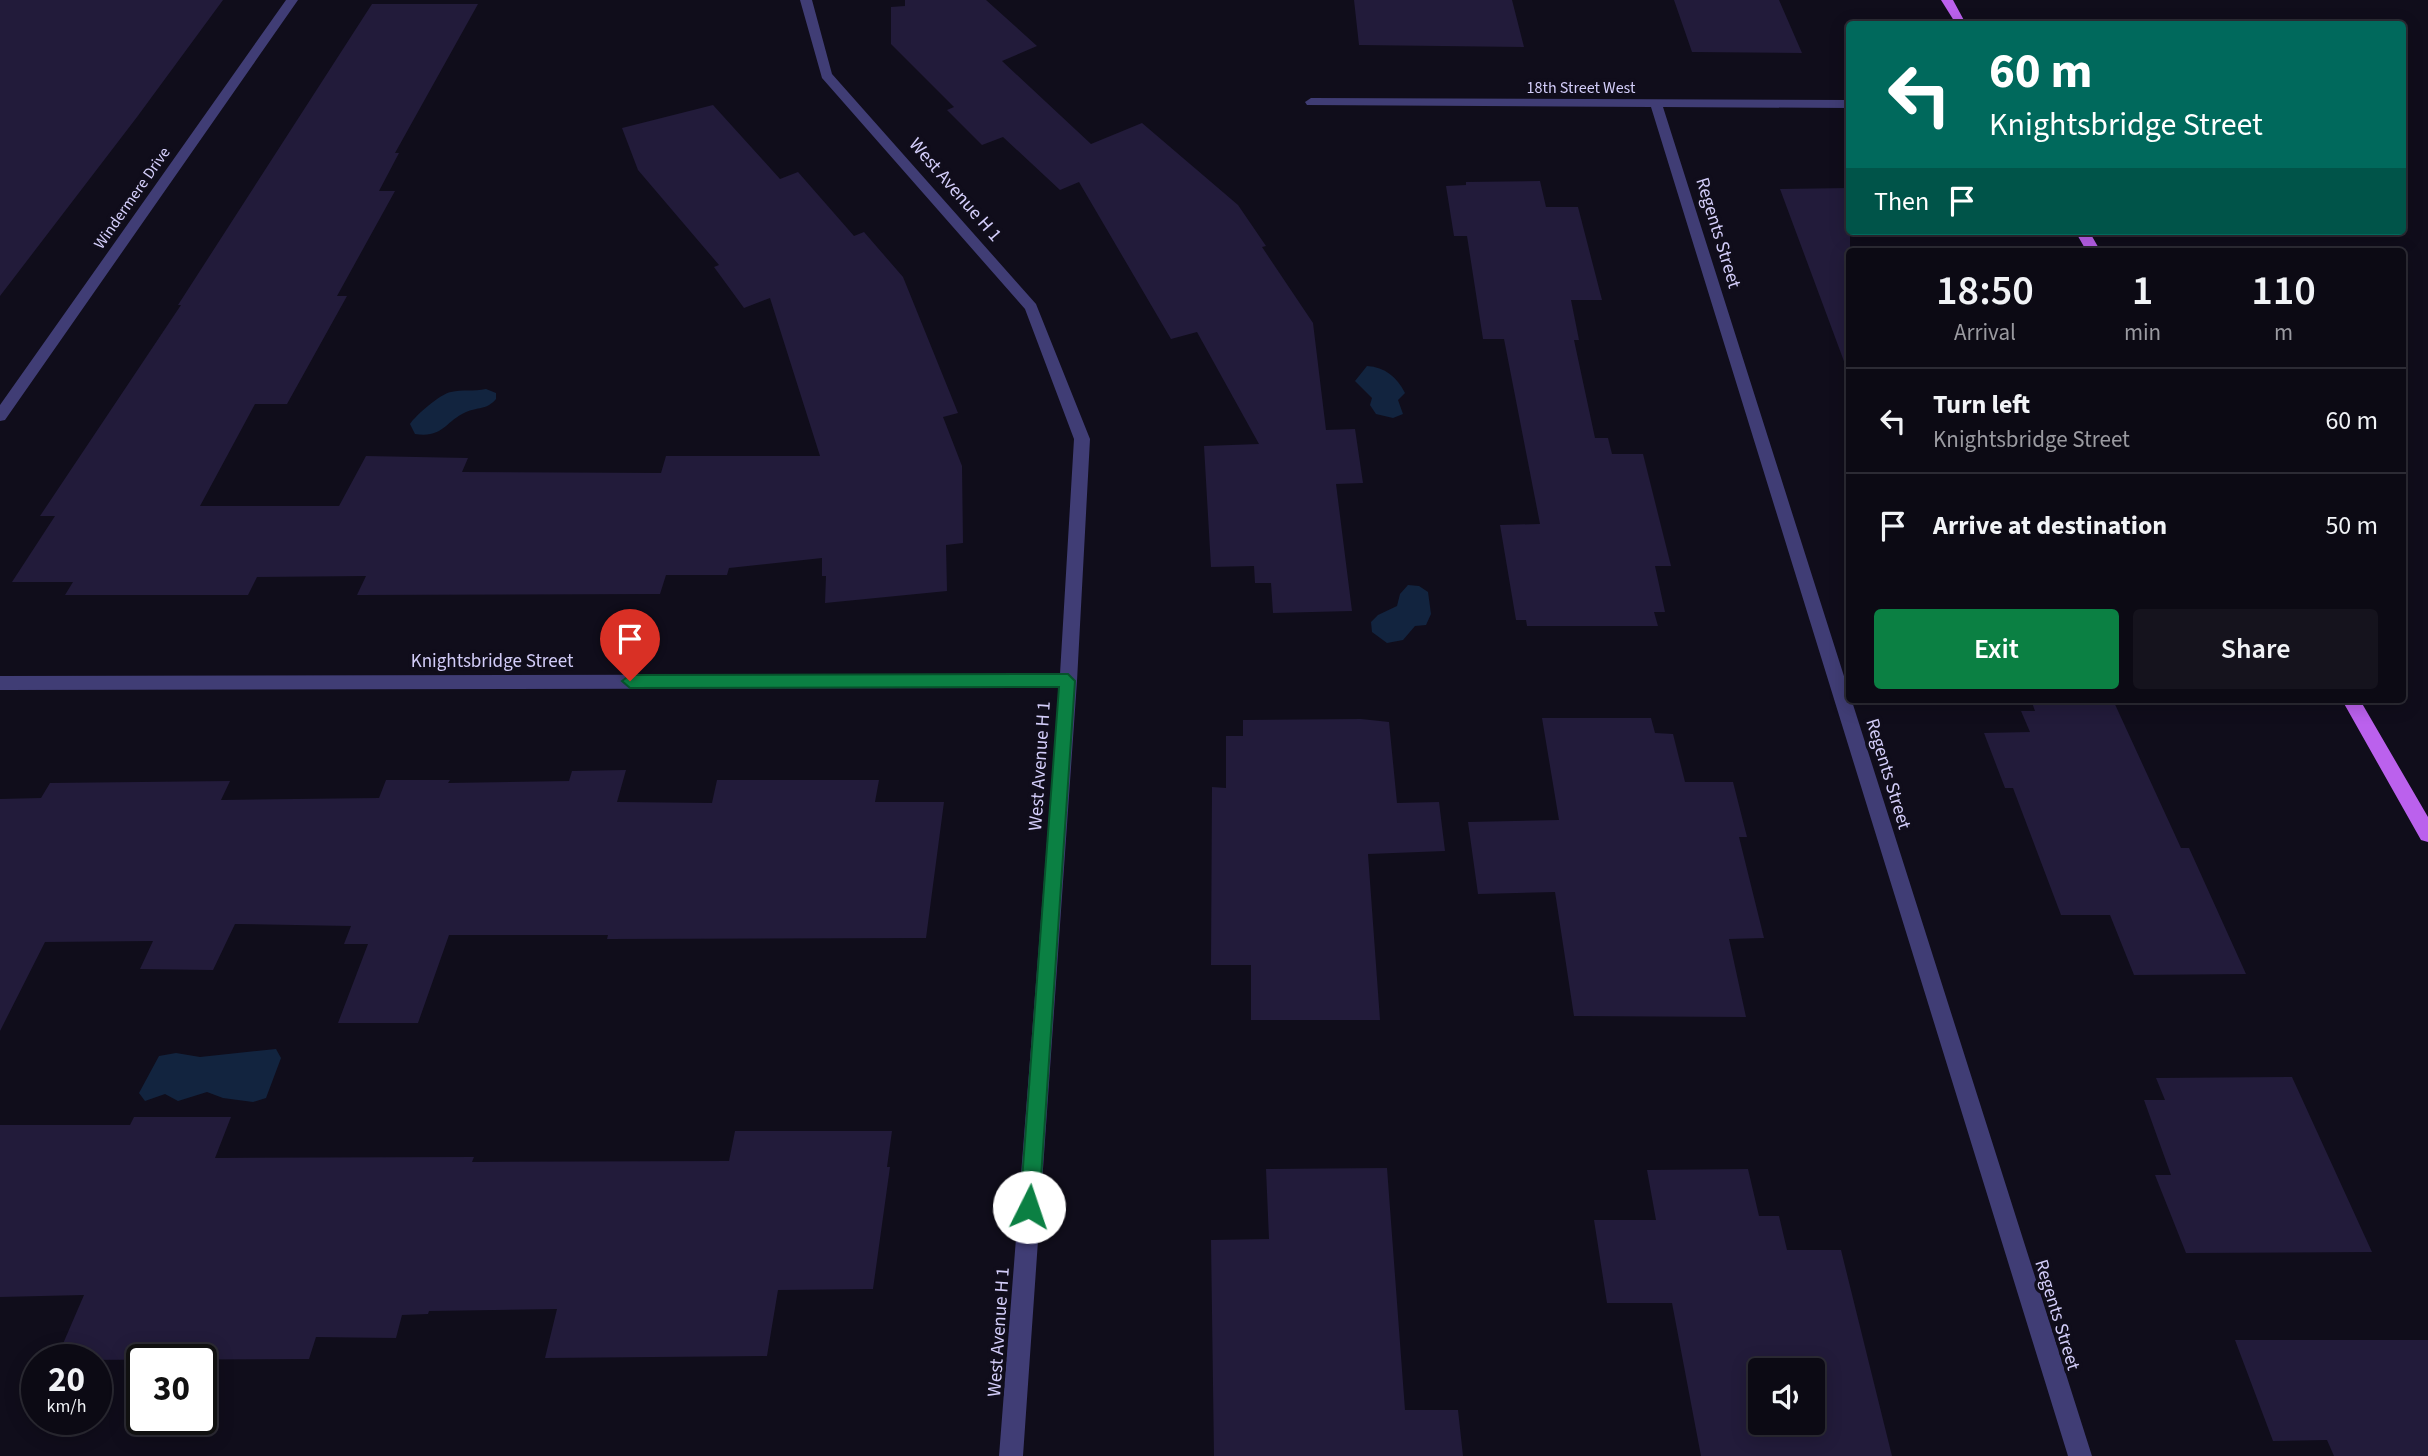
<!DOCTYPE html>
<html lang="en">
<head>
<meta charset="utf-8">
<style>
	:root { --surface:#0c0a14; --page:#15131d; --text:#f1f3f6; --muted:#9a9aa0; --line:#2c2b34; --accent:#0b8043 }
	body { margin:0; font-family:"Source Sans 3",sans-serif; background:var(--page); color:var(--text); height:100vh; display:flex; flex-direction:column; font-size:26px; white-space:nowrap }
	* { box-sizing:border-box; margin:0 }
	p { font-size:23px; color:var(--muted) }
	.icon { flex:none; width:38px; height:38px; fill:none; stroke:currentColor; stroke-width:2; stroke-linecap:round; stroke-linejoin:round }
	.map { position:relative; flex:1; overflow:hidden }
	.details { position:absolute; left:1846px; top:248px; width:560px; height:455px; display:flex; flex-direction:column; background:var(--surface); border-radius:7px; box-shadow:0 4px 18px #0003,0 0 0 2px var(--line) }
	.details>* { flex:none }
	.hud { position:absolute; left:1846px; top:21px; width:560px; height:214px; border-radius:7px; box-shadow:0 4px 18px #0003,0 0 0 2px var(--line); background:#00695c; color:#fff; overflow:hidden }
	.buttons { position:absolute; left:1748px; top:1358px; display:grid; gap:14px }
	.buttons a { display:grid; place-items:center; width:77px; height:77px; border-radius:7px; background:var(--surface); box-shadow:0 4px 18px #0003,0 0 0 2px var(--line); font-size:35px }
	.speed { position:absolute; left:21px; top:1344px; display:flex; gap:14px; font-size:35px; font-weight:700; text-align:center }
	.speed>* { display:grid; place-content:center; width:91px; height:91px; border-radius:50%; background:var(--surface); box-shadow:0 4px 18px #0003,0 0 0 2px var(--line); line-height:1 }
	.speed small { font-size:18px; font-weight:400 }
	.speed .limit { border:4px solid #111; border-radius:10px; background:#fff; color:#111 }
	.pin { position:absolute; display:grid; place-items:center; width:60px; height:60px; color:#fff; margin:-72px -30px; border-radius:50% 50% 50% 0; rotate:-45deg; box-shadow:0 0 7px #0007 }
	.pin .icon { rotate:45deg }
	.me { position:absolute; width:77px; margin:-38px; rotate:4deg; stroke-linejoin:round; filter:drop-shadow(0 0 5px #0008) }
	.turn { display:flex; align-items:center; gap:24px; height:147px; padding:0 28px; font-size:32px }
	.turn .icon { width:91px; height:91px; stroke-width:2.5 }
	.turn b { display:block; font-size:49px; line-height:60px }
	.then { display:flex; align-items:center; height:66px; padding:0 28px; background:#0003; gap:14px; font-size:26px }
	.eta { display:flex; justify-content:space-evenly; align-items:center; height:119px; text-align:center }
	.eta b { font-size:42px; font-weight:600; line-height:49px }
	.button { display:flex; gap:14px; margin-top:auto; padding:14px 28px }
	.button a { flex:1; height:80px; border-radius:7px; background:var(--accent); color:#fff; font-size:28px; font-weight:600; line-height:80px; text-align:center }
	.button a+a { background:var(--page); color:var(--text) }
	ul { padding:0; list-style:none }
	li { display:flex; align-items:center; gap:21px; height:105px; padding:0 28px; border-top:2px solid var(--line) }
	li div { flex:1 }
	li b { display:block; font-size:26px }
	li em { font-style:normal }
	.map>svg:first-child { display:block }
</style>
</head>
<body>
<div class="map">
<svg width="2428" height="1456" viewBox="0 0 2428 1456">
	<rect width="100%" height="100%" fill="#100d1b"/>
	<!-- water -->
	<path fill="#12243f" d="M1367,366C1385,367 1397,377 1405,393L1398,400L1403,414L1393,418L1376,414L1370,405L1372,398L1355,381Z
		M486,389L496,393V399C487,410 477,407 466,412C444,422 444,438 415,434L410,424C416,415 440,394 451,392C462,389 474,392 486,389Z
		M1408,585L1419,586L1428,592L1431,614L1426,625L1415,626L1403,640L1387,643L1372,632L1371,622L1378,615L1397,606L1400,594Z
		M276,1049L281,1058L266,1098L253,1102L223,1098L207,1092L178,1101L165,1094L145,1101L139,1093L159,1056L176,1053L200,1057Z"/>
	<!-- building -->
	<path fill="#221b3a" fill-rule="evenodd" d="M0,0H223L137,117L0,296Z
		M905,0H986L1037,46L1002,61L1091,144L1142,123L1238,205L1266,246L1262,247L1313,323L1326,430L1355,429L1363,483L1336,484L1352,611L1273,613L1271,583H1255L1254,566L1211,567L1204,446L1259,444L1197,332L1171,339L1079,182L1060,190L1003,137L982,145L947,110L954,107L891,44V7L905,6Z
		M1354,0H1512L1524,47L1359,45Z
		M1674,0H1779L1802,53L1692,52Z
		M372,4H478L395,153H399L379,191H395L337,296H347L287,404H255L200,506H339L366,456L468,458L462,472L661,473L666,456H820L770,298L744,308L714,267L719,265L638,170L622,128L713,105L780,179L798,172L854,236L864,232L903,277L958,413L943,417L962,466L963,543L946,545L947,591L825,603L826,576H822V558L729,568L727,575H666L660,594L357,595L366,576L257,577L248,595H65L73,582H12L55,516H40L181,305H178Z
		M1540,181L1546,207H1578L1602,300H1571L1579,340H1574L1595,438H1608L1612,454H1643L1671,566H1655L1665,612H1654L1658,626H1527L1526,620H1516L1500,525L1540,524L1504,339H1483L1467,236H1454L1446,186L1466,185V182Z
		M1850,188V363L1845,364L1780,189Z
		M2031,700H2113L2181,848H2189L2246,974L2134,975L2110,915H2061L2013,788H2005L1984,733L2030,732L2021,711H2035Z
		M1542,718H1651L1655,733L1673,734L1685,782H1733L1747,837H1739L1764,938L1729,939L1746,1017L1574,1016L1555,892L1478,894L1468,822L1559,820Z
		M1361,719L1389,722L1397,803L1439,802L1445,851L1368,854L1380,1020H1251V965H1211L1212,787L1226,788V736H1243V720Z
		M626,770L617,802L712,803L717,780H879L875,802H944L926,938L607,939L608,935H449L418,1023H338L368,944H344L351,926L235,924L213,970L140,969L153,941L45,942L0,1031V799L41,798L50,783L230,781L221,800L379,798L386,780H450L448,783L569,781L572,771Z
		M2292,1077L2372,1252L2186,1253L2155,1175H2171L2144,1100H2165L2156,1078Z
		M134,1117H231L215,1158L474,1157L472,1162L729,1161L735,1131H892L887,1167H890L873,1289L778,1290L767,1356L545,1358L557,1309L429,1311L428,1314L402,1315L396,1338L316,1337L309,1359L56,1360L84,1295L0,1297V1125H130Z
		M1387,1168L1405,1410H1458L1463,1456H1214L1211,1240L1269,1239L1266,1169Z
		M1748,1169L1759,1216H1779L1787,1250H1841L1892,1456H1701L1672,1303H1607L1594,1220H1656L1647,1170ZM1760,1370H1813V1423H1760Z
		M2235,1340H2428V1456H2334L2327,1440L2273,1441Z"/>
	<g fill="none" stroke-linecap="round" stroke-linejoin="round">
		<!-- minor -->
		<path fill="#403d75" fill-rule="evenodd" d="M286,0H298L5,420L0,421V405Z
			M800,0H812L832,74L1036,304L1090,439L1077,681L1023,1456H999L1059,688L0,690V676L1060,674L1074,439L1025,309L822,78Z
			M1311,98L1850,100V108L1663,107L2092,1456H2068L1651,107L1307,105L1305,102Z"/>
		<!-- primary -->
		<path fill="#bb61ed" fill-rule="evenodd" d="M1941,0H1953L1966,24H1956Z
			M2075,231H2089L2101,252H2087Z
			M2342,700H2360L2428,817V842L2421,840Z"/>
	</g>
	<!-- route -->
	<path fill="#0b8043" stroke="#07532c" stroke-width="2" d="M1068,674L1075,681L1039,1207L1036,1214L1029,1217L1022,1214L1020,1207L1059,687L630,688L622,681L630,675Z"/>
	<g text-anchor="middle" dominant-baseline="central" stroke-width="7" stroke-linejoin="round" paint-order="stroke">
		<!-- far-street labels -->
		<g font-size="16" fill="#d3cdf9" stroke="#100d1b">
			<text x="1581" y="88">18th Street West</text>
			<text transform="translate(132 198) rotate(-55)">Windermere Drive</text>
		</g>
		<!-- street labels -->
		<g font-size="19" fill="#d3cdf9" stroke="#100d1b">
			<text transform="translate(955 190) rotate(49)">West Avenue H 1</text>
			<text transform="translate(1718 233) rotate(73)">Regents Street</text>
			<text x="492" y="661">Knightsbridge Street</text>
			<text transform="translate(1040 766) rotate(-86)">West Avenue H 1</text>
			<text transform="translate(1888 774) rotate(73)">Regents Street</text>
			<text transform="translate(2057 1315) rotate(73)">Regents Street</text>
			<text transform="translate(999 1332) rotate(-86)">West Avenue H 1</text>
		</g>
	</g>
</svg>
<div class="buttons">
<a><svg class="icon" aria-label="sound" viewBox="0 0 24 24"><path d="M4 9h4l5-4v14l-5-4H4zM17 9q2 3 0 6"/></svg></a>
</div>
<div class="speed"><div>20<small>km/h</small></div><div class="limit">30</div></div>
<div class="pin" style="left:630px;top:681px;background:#d93025"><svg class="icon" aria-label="arrive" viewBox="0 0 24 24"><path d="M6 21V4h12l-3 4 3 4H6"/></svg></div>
<svg class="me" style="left:1029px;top:1207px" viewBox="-20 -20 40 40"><circle r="19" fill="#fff"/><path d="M0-13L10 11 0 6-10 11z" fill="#0b8043"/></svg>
<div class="hud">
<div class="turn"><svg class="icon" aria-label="left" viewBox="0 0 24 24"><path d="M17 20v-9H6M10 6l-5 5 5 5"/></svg><div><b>60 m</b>Knightsbridge Street</div></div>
<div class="then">Then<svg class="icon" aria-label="arrive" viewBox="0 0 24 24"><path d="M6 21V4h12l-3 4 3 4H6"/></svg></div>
</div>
<section class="details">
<div class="eta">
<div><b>18:50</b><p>Arrival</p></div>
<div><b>1</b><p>min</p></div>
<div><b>110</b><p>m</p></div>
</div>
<ul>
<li><svg class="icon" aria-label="left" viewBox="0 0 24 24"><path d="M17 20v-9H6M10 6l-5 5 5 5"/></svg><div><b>Turn left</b><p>Knightsbridge Street</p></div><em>60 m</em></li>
<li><svg class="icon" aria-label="arrive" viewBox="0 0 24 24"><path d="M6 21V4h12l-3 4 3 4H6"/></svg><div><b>Arrive at destination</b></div><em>50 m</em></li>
</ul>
<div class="button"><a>Exit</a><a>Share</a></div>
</section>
</div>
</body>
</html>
